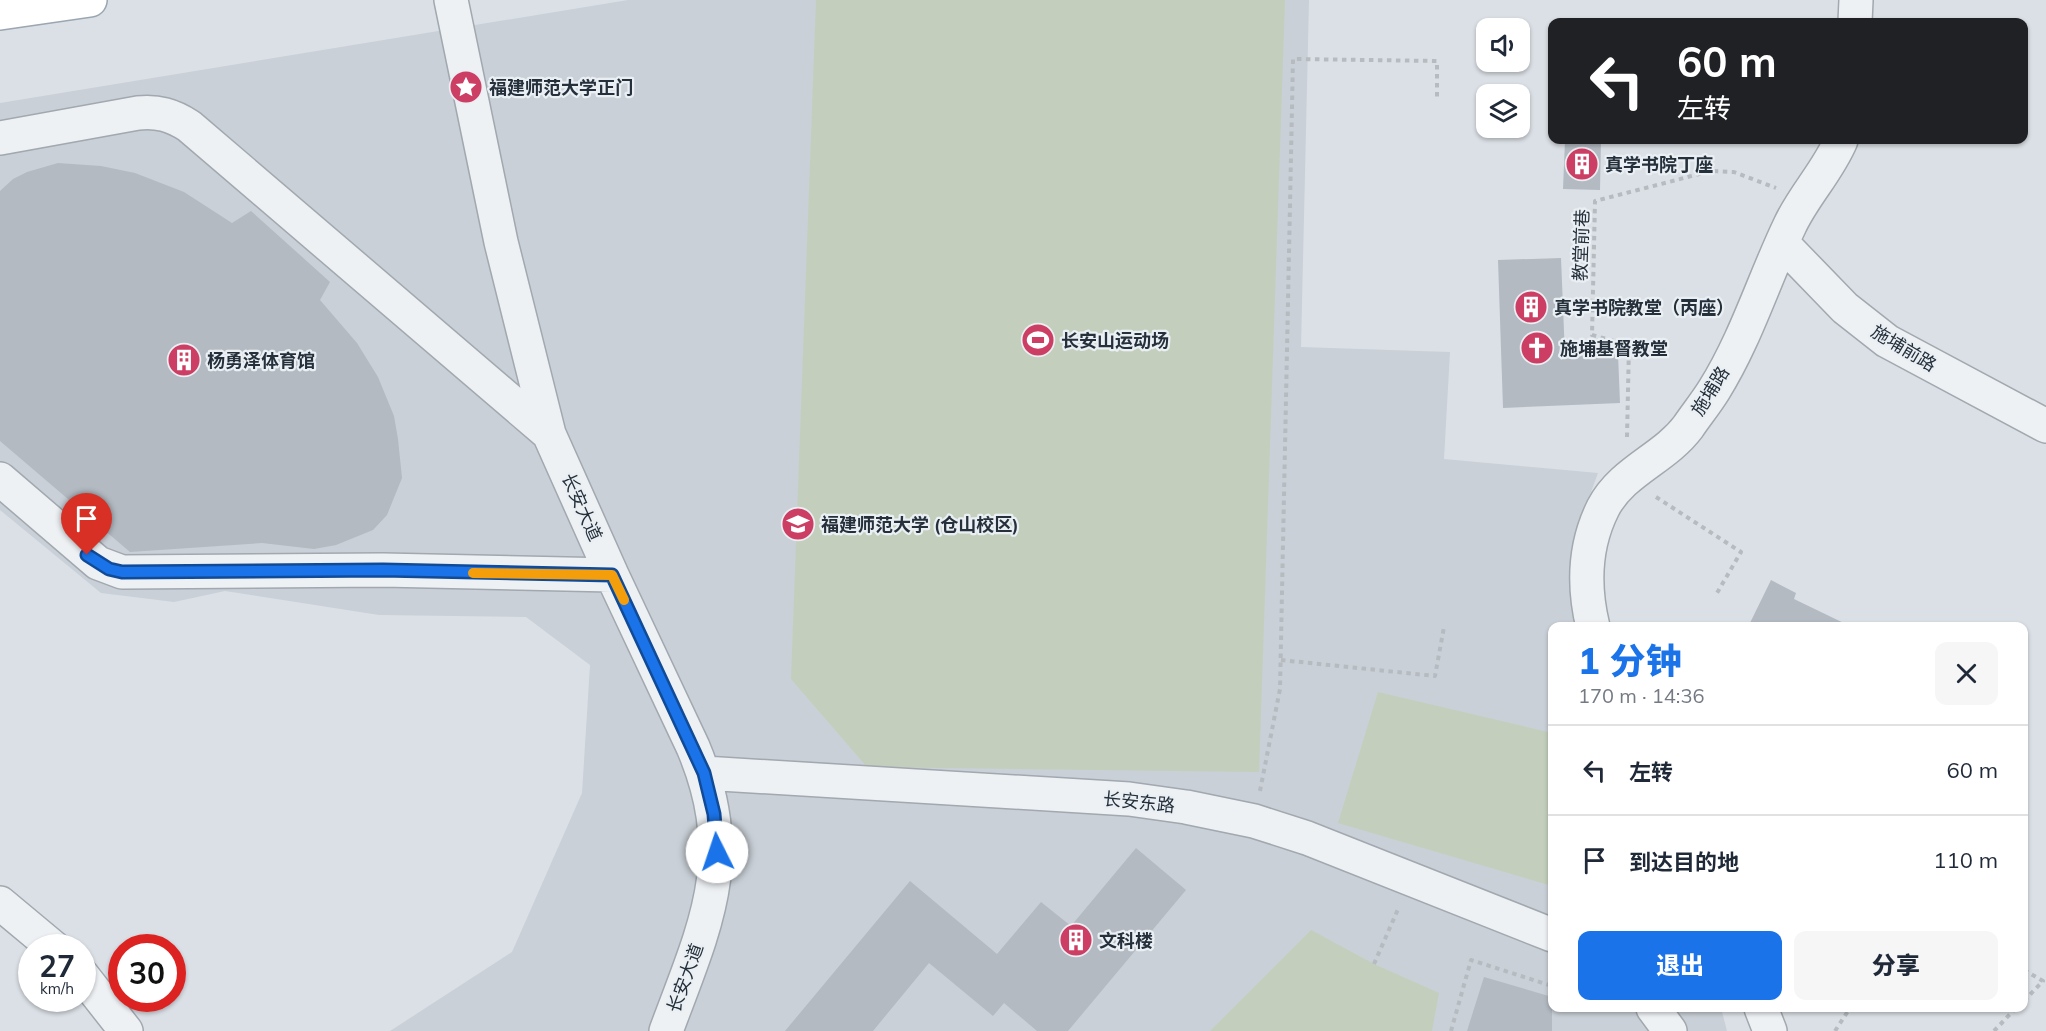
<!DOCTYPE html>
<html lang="zh">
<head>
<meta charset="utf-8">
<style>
	:root { --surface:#fff; --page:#f6f6f7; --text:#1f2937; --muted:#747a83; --line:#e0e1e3; --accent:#1a73e8 }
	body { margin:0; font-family:Mulish,"Noto Sans SC",sans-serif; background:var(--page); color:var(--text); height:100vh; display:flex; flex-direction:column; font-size:22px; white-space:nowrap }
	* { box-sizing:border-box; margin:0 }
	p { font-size:20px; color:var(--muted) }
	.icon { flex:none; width:33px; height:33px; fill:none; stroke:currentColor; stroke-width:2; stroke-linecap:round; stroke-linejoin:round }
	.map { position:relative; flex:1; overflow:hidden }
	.details { position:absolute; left:1548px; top:622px; width:480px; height:390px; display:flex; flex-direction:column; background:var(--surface); border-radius:12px; box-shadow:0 2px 4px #0004 }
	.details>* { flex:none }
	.banner { position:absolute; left:1548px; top:18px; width:480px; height:126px; border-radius:12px; box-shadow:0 2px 4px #0004; background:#202124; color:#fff; overflow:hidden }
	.controls { position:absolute; left:1476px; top:18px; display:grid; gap:12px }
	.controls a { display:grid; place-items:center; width:54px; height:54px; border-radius:12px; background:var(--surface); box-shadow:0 2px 4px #0004; font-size:30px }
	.speed { position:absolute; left:18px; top:934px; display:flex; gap:12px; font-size:30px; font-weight:700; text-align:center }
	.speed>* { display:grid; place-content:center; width:78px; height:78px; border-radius:50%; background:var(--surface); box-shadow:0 2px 4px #0004; line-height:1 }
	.speed small { font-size:15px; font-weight:400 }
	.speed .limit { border:9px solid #d22; background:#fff; color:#111 }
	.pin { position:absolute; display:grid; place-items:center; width:51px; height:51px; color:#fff; margin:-62px -26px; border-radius:50% 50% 50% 0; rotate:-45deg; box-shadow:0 0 6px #0007 }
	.pin .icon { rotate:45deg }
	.me { position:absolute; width:66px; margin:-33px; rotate:356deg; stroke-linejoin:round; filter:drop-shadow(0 0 4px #0008) }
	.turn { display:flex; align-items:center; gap:21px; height:126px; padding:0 30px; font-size:27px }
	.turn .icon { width:78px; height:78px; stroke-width:2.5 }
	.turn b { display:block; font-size:42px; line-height:51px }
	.round { display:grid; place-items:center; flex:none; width:63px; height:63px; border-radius:12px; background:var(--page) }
	.overview { display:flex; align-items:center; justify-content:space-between; height:102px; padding:0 30px }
	h1 { font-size:36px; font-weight:800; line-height:45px; color:var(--accent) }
	.cta { display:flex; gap:12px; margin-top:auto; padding:12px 30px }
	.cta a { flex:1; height:69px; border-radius:12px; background:var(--accent); color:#fff; font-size:24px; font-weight:800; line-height:69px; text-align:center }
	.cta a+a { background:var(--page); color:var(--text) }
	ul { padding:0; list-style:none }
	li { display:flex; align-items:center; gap:18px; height:90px; padding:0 30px; border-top:2px solid var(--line) }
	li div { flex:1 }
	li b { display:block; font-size:22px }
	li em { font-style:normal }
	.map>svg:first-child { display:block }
</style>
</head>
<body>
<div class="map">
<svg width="2046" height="1031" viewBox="0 0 2046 1031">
	<rect width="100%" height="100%" fill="#dbe0e6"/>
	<!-- built -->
	<path fill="#c9d0d7" d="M628,0H1309L1301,347L1450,352L1444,459L1598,473L1574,538L1582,627H1552V1008H1721L1727,1031H390L512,952L582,793L590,665L526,617L379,615L225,591L174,602L101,593L0,510V103Z"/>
	<!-- green -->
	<path fill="#c3cfbc" d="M816,0H1285L1259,772L867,767L791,679Z
		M1378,692L1552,733V886L1338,823Z
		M1311,930L1374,964L1439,993L1432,1031H1210Z"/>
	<!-- building -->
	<path fill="#b3bac2" d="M1565,140H1601L1600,190L1563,189Z
		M58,163L101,166L135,173L184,192L232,223L251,211L330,282L320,300L357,343L378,377L394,416L398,439L402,478L387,515L373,530L336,545L314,549L262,543L130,552L0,441V191L13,179L27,172Z
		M1561,258L1565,356L1618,354L1620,403L1503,408L1498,260Z
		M1771,580L1796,593L1794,599L1852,627H1748Z
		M1136,848L1186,890L1068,1031H1037L1004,1003L993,1016L929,963L873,1031H785L910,881L997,954L1041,902L1071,926Z
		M1484,977L1552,997V1031H1467Z"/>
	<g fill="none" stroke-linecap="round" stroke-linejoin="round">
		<defs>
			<path id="minor" d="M451,0L501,242L549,434L612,575L693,747C740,858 705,926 666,1031
				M1855,22L1856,0
				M0,138L138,113C158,111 172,115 189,126L549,434
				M1782,243L1845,308L1887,341L2046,426
				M0,479L98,563L122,572L383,570L612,575
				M1593,627C1583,586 1584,546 1603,508C1622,471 1664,459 1688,427C1696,415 1706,403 1714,390C1746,339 1764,279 1790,225C1804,195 1828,171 1841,140
				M704,773L1129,799L1186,807L1254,821L1307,838L1552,935
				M0,903L54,948
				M82,975L126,1031
				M1653,1008L1670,1031
				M1761,1008L1770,1031"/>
			<path id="major" d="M0,13L90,0"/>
		</defs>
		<!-- minor casing -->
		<use href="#minor" stroke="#a1a8af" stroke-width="36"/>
		<!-- major casing -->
		<use href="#major" stroke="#9ba6b1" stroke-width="36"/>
		<!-- path -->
		<path stroke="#b6bbc0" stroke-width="4" stroke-dasharray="4.5 4.5" stroke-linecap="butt" d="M1627,437L1629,345L1592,335L1595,201L1711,171L1734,172L1776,188
			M1656,497L1741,552L1717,593
			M1281,660L1435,676L1444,627
			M1260,791L1280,689L1293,59L1437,61V98
			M1374,964L1399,907
			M2024,970L2043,981L2024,1001
			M1451,1031L1471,960L1552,986
			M1835,1031L1850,1008
			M1994,1031L2016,1008"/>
		<!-- minor -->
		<use href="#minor" stroke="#eef1f4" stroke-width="33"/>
		<!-- major -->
		<use href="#major" stroke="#fff" stroke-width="33"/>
	</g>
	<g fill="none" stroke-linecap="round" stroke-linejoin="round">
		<defs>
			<path id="route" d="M87,555L109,569L122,572L383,570L612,575L704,773L714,814L717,852"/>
		</defs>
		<!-- route casing -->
		<use href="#route" stroke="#114b97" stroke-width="15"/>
		<!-- route -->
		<use href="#route" stroke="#1a73e8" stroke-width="10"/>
		<!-- slow -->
		<path stroke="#f59e0b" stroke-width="10" d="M473,573L612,575L624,600"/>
	</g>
	<!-- icons -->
	<defs>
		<symbol id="sight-disc" viewBox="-11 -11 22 22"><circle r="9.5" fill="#cc3e63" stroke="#eaeff4"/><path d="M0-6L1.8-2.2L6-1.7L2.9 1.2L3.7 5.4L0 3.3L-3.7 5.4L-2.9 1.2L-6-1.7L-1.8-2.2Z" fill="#fff"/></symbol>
		<symbol id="building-disc" viewBox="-11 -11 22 22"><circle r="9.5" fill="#cc3e63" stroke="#eaeff4"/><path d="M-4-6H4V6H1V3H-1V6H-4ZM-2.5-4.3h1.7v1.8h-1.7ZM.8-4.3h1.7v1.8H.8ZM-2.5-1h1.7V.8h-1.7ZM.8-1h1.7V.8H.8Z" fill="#fff"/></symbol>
		<symbol id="stadium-disc" viewBox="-11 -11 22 22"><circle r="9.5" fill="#cc3e63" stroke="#eaeff4"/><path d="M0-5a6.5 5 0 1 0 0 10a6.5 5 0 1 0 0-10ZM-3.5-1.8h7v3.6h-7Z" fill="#fff"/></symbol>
		<symbol id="church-disc" viewBox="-11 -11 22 22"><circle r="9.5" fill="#cc3e63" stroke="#eaeff4"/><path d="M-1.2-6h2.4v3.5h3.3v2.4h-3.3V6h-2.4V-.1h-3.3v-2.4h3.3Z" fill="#fff"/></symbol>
		<symbol id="university-disc" viewBox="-11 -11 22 22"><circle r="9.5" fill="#cc3e63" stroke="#eaeff4"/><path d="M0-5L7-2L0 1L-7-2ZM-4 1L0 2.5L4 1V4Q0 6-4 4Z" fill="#fff"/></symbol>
	</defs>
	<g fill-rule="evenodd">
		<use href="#sight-disc" x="447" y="68" width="38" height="38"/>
		<use href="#building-disc" x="1563" y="145" width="38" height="38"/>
		<use href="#building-disc" x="1512" y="288" width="38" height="38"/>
		<use href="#stadium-disc" x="1019" y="321" width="38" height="38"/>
		<use href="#church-disc" x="1518" y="329" width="38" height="38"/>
		<use href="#building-disc" x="165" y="341" width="38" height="38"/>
		<use href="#university-disc" x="779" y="505" width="38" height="38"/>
		<use href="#building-disc" x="1057" y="921" width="38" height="38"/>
	</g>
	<g text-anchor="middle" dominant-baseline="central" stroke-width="4.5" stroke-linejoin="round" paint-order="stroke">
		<!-- poi labels -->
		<g font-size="18" font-weight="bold" fill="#25303b" stroke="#eaeff4" text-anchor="start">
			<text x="489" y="87">福建师范大学正门</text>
			<text x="1605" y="164">真学书院丁座</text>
			<text x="1554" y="307">真学书院教堂（丙座）</text>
			<text x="1061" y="340">长安山运动场</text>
			<text x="1560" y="348">施埔基督教堂</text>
			<text x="207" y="360">杨勇泽体育馆</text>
			<text x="821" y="524">福建师范大学 (仓山校区)</text>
			<text x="1099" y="940">文科楼</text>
		</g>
		<!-- street labels -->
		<g font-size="18" fill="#25303b" stroke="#eaeff4">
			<text transform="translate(1581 245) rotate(-88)">教堂前巷</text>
			<text transform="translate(1904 348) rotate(31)">施埔前路</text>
			<text transform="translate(1710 391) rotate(-58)">施埔路</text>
			<text transform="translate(582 507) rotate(66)">长安大道</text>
			<text transform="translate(1139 802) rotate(6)">长安东路</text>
			<text transform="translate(685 978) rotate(-70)">长安大道</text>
		</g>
	</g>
</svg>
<div class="controls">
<a><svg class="icon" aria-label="sound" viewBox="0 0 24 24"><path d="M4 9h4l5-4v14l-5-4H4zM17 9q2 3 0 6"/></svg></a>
<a><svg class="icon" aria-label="layers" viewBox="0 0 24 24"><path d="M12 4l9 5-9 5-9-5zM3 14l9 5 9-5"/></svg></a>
</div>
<div class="speed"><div>27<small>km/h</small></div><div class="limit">30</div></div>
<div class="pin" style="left:87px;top:555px;background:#d93025"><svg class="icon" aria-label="arrive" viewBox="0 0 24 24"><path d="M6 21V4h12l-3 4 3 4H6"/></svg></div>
<svg class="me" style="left:717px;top:852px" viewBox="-20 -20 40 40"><circle r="19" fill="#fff"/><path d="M0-13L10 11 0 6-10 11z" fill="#1a73e8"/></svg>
<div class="banner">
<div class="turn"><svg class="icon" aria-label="left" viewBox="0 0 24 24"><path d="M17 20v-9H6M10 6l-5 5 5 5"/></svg><div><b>60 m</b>左转</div></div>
</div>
<section class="details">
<div class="overview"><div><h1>1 分钟</h1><p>170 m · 14:36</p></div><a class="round"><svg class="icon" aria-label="close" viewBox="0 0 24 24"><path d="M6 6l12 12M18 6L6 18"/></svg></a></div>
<ul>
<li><svg class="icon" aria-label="left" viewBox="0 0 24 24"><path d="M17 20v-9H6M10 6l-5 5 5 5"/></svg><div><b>左转</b></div><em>60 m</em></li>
<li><svg class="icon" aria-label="arrive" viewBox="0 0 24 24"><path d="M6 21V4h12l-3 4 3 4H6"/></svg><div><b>到达目的地</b></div><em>110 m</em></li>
</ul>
<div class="cta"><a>退出</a><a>分享</a></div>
</section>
</div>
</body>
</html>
